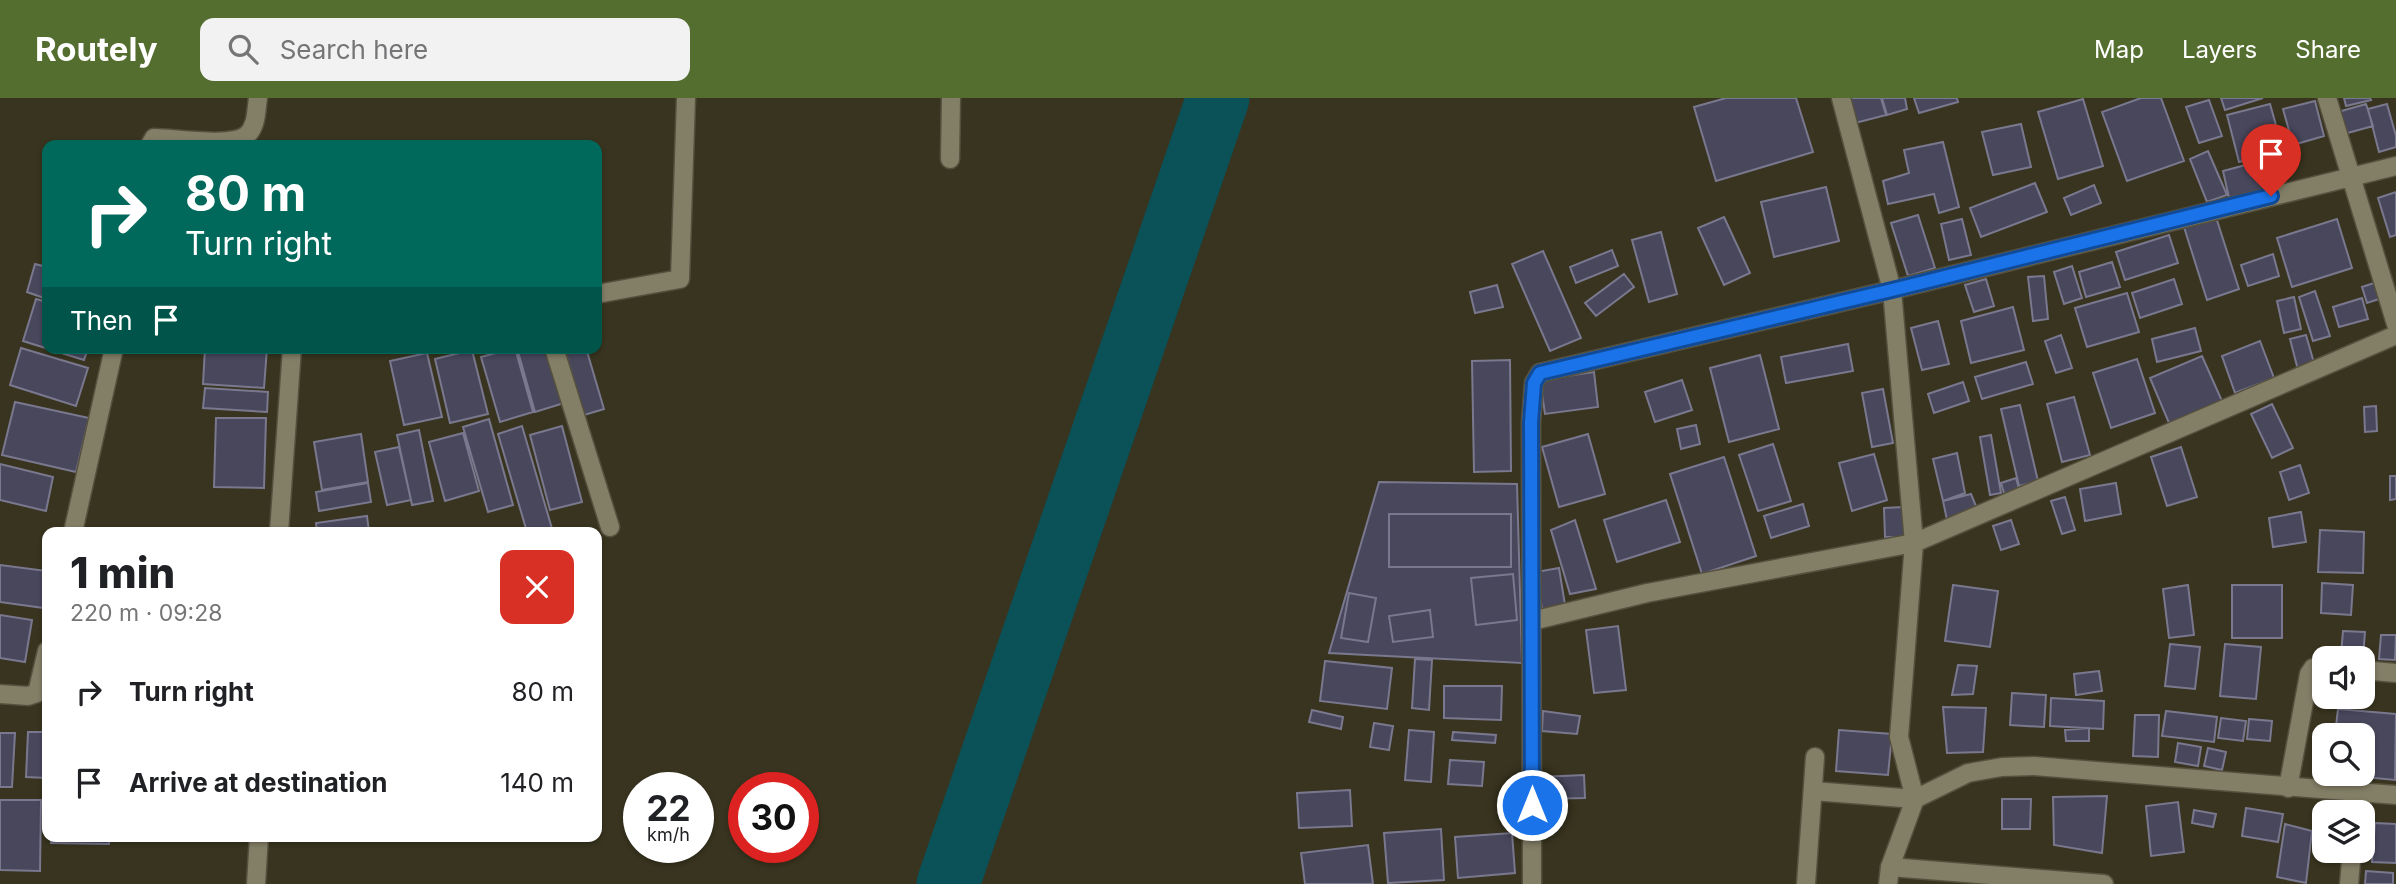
<!DOCTYPE html>
<html lang="en">
<head>
<meta charset="utf-8">
<style>
	:root { --surface:#fff; --page:#f2f2f2; --text:#202124; --muted:#757577; --accent:#546e2f }
	body { margin:0; font-family:Inter,sans-serif; background:var(--page); color:var(--text); height:100vh; display:flex; flex-direction:column; font-size:26px; white-space:nowrap }
	* { box-sizing:border-box; margin:0 }
	p { font-size:23px; color:var(--muted) }
	.icon { flex:none; width:38px; height:38px; fill:none; stroke:currentColor; stroke-width:2; stroke-linecap:round; stroke-linejoin:round }
	.map { position:relative; flex:1; overflow:hidden }
	.side { position:absolute; left:42px; top:429px; width:560px; height:315px; display:flex; flex-direction:column; background:var(--surface); border-radius:14px; box-shadow:0 2px 5px #0004 }
	.side>* { flex:none }
	.top-card { position:absolute; left:42px; top:42px; width:560px; height:214px; border-radius:14px; box-shadow:0 2px 5px #0004; background:#00695c; color:#fff; overflow:hidden }
	.buttons { position:absolute; left:2312px; top:548px; display:grid; gap:14px }
	.buttons a { display:grid; place-items:center; width:63px; height:63px; border-radius:14px; background:var(--surface); box-shadow:0 2px 5px #0004; font-size:35px }
	.speed { position:absolute; left:623px; top:674px; display:flex; gap:14px; font-size:35px; font-weight:700; text-align:center }
	.speed>* { display:grid; place-content:center; width:91px; height:91px; border-radius:50%; background:var(--surface); box-shadow:0 2px 5px #0004; line-height:1 }
	.speed small { font-size:18px; font-weight:400 }
	.speed .limit { border:10px solid #d22; background:#fff; color:#111 }
	.pin { position:absolute; display:grid; place-items:center; width:60px; height:60px; color:#fff; margin:-72px -30px; border-radius:50% 50% 50% 0; rotate:-45deg; box-shadow:0 0 7px #0007 }
	.pin .icon { rotate:45deg }
	.me { position:absolute; width:77px; margin:-38px; rotate:0deg; stroke-linejoin:round; filter:drop-shadow(0 0 5px #0008) }
	.turn { display:flex; align-items:center; gap:24px; height:147px; padding:0 28px; font-size:32px }
	.turn .icon { width:91px; height:91px; stroke-width:2.5 }
	.turn b { display:block; font-size:49px; line-height:60px }
	.then { display:flex; align-items:center; height:66px; padding:0 28px; background:#0003; gap:14px; font-size:26px }
	.round { display:grid; place-items:center; flex:none; width:74px; height:74px; border-radius:14px; background:var(--page) }
	.head { display:flex; align-items:center; justify-content:space-between; height:119px; padding:0 28px }
	h1 { font-size:42px; font-weight:800; line-height:52px }
	ul { padding:0; list-style:none }
	li { display:flex; align-items:center; gap:21px; height:91px; padding:0 28px }
	li div { flex:1 }
	li b { display:block; font-size:26px }
	li em { font-style:normal }
	header { display:flex; align-items:center; gap:42px; box-sizing:border-box; height:98px; padding:0 35px; background:var(--accent); color:#fff }
	header strong { font-size:33px }
	nav { display:flex; gap:38px; margin-inline-start:auto; font-size:24px }
	.search { width:490px; height:63px; background:var(--page); display:flex; align-items:center; gap:18px; box-sizing:border-box; padding:0 24px; border-radius:14px; color:var(--muted); font-size:26px }
	.map>svg:first-child { display:block }
</style>
</head>
<body>
<header>
<strong>Routely</strong>
<div class="search"><svg class="icon" aria-label="search" viewBox="0 0 24 24"><circle cx="10" cy="10" r="6"/><path d="M15 15l6 6"/></svg>Search here</div>
<nav><a>Map</a><a>Layers</a><a>Share</a></nav>
</header>
<div class="map">
<svg width="2396" height="786" viewBox="0 0 2396 786">
	<rect width="100%" height="100%" fill="#38341f"/>
	<g fill="none" stroke-linecap="round" stroke-linejoin="round">
		<!-- river -->
		<path stroke="#0b5158" stroke-width="63" d="M948,786L1218,0"/>
	</g>
	<!-- building -->
	<path fill="#48475c" stroke="#79788e" stroke-width="2" d="M1726,0H1796L1813,54L1716,83L1694,9Z
		M1847,0H1881L1886,17L1855,25Z
		M1882,0H1905L1907,11L1887,17Z
		M1914,0H1957L1958,4L1919,15Z
		M2141,0H2161L2184,63L2127,83L2102,14Z
		M2221,0H2263L2225,12Z
		M2344,0H2370L2371,2L2346,8Z
		M2083,1L2103,68L2058,81L2038,14Z
		M2209,2L2222,38L2199,45L2186,9Z
		M2315,3L2324,38L2293,47L2283,11Z
		M2270,6L2283,52L2239,64L2227,17Z
		M2366,6L2373,28L2344,36L2338,14Z
		M2387,6L2396,38V49L2379,54L2368,11Z
		M2021,26L2031,69L1993,77L1982,34Z
		M1943,44L1959,109L1939,115L1934,96L1888,106L1883,83L1909,75L1904,52Z
		M2208,53L2227,97L2207,104L2190,61Z
		M2257,64L2265,95L2230,104L2223,73Z
		M2035,85L2047,114L1981,139L1970,110Z
		M2094,87L2101,105L2071,117L2064,100Z
		M1826,89L1839,143L1774,159L1761,104Z
		M2396,94V137L2390,139L2378,100Z
		M2215,116L2239,191L2207,202L2183,126Z
		M1918,117L1935,170L1908,178L1891,125Z
		M1724,119L1750,175L1724,187L1698,130Z
		M1962,121L1971,157L1949,162L1941,126Z
		M2337,121L2352,170L2292,189L2277,140Z
		M1661,134L1677,196L1649,204L1632,142Z
		M2169,137L2178,165L2125,182L2116,154Z
		M1612,152L1618,168L1576,185L1570,169Z
		M1543,153L1581,240L1550,253L1512,166Z
		M2273,156L2279,178L2248,188L2241,167Z
		M2112,164L2120,189L2086,199L2079,174Z
		M35,166L47,169V201L27,194Z
		M2072,168L2082,200L2064,206L2054,174Z
		M1624,176L1634,189L1596,218L1585,205Z
		M2044,178L2048,221L2033,223L2028,179Z
		M1986,181L1994,208L1974,214L1965,187Z
		M2174,181L2182,206L2140,220L2132,195Z
		M2374,185L2379,201L2367,205L2362,189Z
		M1497,187L1503,209L1475,215L1470,194Z
		M2315,193L2330,238L2313,243L2299,199Z
		M2127,195L2139,234L2087,249L2075,210Z
		M2294,199L2301,231L2284,235L2277,203Z
		M2362,200L2368,221L2339,229L2333,209Z
		M36,201L47,204V250H88L84,262L23,243Z
		M2013,209L2024,252L1971,265L1961,223Z
		M1938,223L1949,266L1922,272L1911,230Z
		M2195,230L2201,253L2157,264L2152,241Z
		M2061,237L2072,270L2056,275L2045,243Z
		M2306,237L2316,272L2299,276L2290,241Z
		M2260,243L2274,280L2235,295L2222,258Z
		M1848,246L1853,273L1786,285L1781,259Z
		M21,250L88,270L76,308L10,287Z
		M205,250H267L264,290L203,286Z
		M515,250L533,314L500,324L481,259Z
		M517,250H547L564,305L535,314Z
		M564,250H586L604,311L584,317Z
		M472,252L488,316L450,325L435,261Z
		M427,255L442,319L404,327L390,263Z
		M1760,257L1779,331L1729,344L1710,270Z
		M2202,258L2222,303L2169,325L2150,280Z
		M2137,261L2155,315L2111,330L2093,275Z
		M1510,262L1511,373L1474,374L1472,263Z
		M2026,264L2033,286L1982,301L1975,279Z
		M1594,274L1598,309L1545,316L1540,282Z
		M1682,282L1692,312L1655,324L1645,294Z
		M1963,284L1969,303L1934,315L1928,296Z
		M205,290L268,294L267,314L203,310Z
		M1883,291L1893,345L1872,349L1862,295Z
		M2074,299L2090,357L2062,364L2047,306Z
		M15,304L89,320L76,374L2,357Z
		M2272,306L2293,350L2272,360L2251,316Z
		M2020,307L2038,383L2019,388L2001,311Z
		M2376,308L2377,333L2365,334L2364,309Z
		M216,320H266L264,390L214,389Z
		M489,321L513,407L488,414L463,329Z
		M1696,327L1700,346L1681,351L1677,331Z
		M522,328L553,434H527L498,336Z
		M562,328L582,404L550,412L530,337Z
		M419,332L433,403L412,407L397,337Z
		M463,335L479,393L445,403L429,344Z
		M361,336L368,384L322,392L314,344Z
		M1588,336L1605,396L1559,409L1542,349Z
		M1991,337L2001,395L1990,397L1980,339Z
		M1773,346L1791,403L1758,413L1739,357Z
		M399,349L411,402L387,407L375,354Z
		M2181,349L2197,399L2167,408L2151,359Z
		M1957,355L1965,395L1943,403L1933,361Z
		M1874,356L1887,402L1852,413L1839,365Z
		M1724,359L1756,458L1702,476L1670,376Z
		M0,366L53,379L46,413L0,402Z
		M2300,367L2309,395L2289,402L2280,374Z
		M2390,378H2396V401L2390,402Z
		M2016,380L2021,398L2006,402L2001,385Z
		M1379,384L1517,386L1522,565L1329,555Z
		M368,385L371,404L319,413L316,394Z
		M2116,385L2121,416L2085,423L2080,391Z
		M1971,396L1978,413L1947,422L1943,403Z
		M2065,399L2075,432L2062,436L2051,403Z
		M1666,402L1680,444L1617,464L1604,422Z
		M1803,406L1809,428L1771,440L1764,418Z
		M1903,409L1905,439H1885L1884,410Z
		M2301,414L2306,444L2273,449L2269,420Z
		M1389,416H1511V469H1389Z
		M367,418L369,434H317L316,425Z
		M1575,422L1596,491L1570,496L1551,432Z
		M2011,422L2019,446L2001,452L1993,428Z
		M2320,432L2364,434L2363,475L2318,474Z
		M0,467L47,473L44,510L0,504Z
		M1559,470L1566,513L1543,517L1536,474Z
		M1513,476L1517,522L1476,527L1471,480Z
		M2322,485L2353,487L2351,517L2321,515Z
		M1953,487L1998,493L1990,549L1945,543Z
		M2188,487L2194,537L2169,540L2163,491Z
		M2232,487H2282V540H2232Z
		M1349,495L1376,500L1368,544L1341,540Z
		M1430,512L1433,539L1393,544L1389,518Z
		M0,517L32,522L25,564L0,560Z
		M1618,528L1626,592L1594,595L1586,532Z
		M2343,533L2365,534L2363,559L2341,557Z
		M2381,537H2396L2395,562L2379,561Z
		M2170,546L2200,549L2195,591L2165,588Z
		M2225,546L2261,549L2256,601L2220,598Z
		M1415,561L1432,562L1429,612L1412,610Z
		M1325,563L1392,570L1387,611L1320,603Z
		M1958,567L1977,568L1973,596L1952,597Z
		M2099,573L2102,593L2076,597L2074,576Z
		M1444,588H1502L1501,622L1444,620Z
		M2012,595L2046,597L2044,629L2010,627Z
		M2051,600L2104,603L2103,631L2050,628Z
		M1943,609L1986,610L1983,654L1947,655Z
		M2338,611L2396,616L2395,682L2332,676H2362V637H2335Z
		M1312,612L1343,619L1341,631L1309,624Z
		M1543,613L1580,618L1577,636L1542,633Z
		M2166,613L2217,619L2214,644L2162,638Z
		M2135,617H2159L2158,659L2133,658Z
		M2221,620L2246,623L2243,643L2218,640Z
		M2249,621L2272,623L2270,643L2247,641Z
		M1374,625L1393,628L1389,652L1370,649Z
		M2089,630V643H2066L2065,632Z
		M1409,632L1434,634L1431,684L1405,682Z
		M1839,632L1892,636L1888,677L1836,673Z
		M28,634H47V680L26,679Z
		M1453,634L1496,637L1495,645L1452,642Z
		M0,635H15L12,689H0Z
		M2178,645L2201,649L2198,668L2175,664Z
		M2208,650L2226,654L2222,672L2204,668Z
		M1450,662L1484,664L1482,688L1448,686Z
		M1584,677L1585,700L1540,701L1539,679Z
		M1350,692L1352,728L1299,730L1297,695Z
		M2107,698L2102,755L2054,747L2053,699Z
		M2002,701H2031L2030,731H2002Z
		M0,702H41L40,773L0,772Z
		M2178,704L2184,754L2151,758L2146,708Z
		M2246,710L2283,716L2278,744L2242,738Z
		M2194,712L2216,716L2213,729L2192,725Z
		M2375,725L2396,726V765L2372,764Z
		M2285,726L2312,733L2306,785L2277,779Z
		M1441,731L1444,782L1388,785L1384,735Z
		M1512,735L1515,775L1458,780L1455,739Z
		M52,738H109V746L51,745Z
		M1368,747L1373,786H1305L1301,755Z
		M2366,773L2393,775V786H2365Z"/>
	<g fill="none" stroke-linecap="round" stroke-linejoin="round">
		<defs>
			<path id="service" d="M1813,693L1915,701
				M1806,786L1815,659"/>
			<path id="minor" d="M2327,0L2396,226
				M150,47L154,40C175,40 231,50 247,37C257,28 256,12 258,0
				M950,61L951,0
				M597,196L680,181L686,0
				M554,250L610,429
				M73,434L114,250
				M279,434L292,250
				M1532,523L1647,495L1914,445L1892,192L1841,0
				M2362,572L2396,575
				M0,596L28,598L37,595L47,553
				M2288,690L2309,576L2313,570L2324,569
				M1915,701L1899,639L1914,445L2396,237
				M2355,714L2357,694
				M1890,769L2104,786
				M256,786L259,738
				M1532,786L1531,324L1534,285L1540,275L1892,192L2396,68
				M2349,786L2352,752"/>
			<path id="tertiary" d="M1888,786L1890,769L1915,701L1968,675L2002,669L2034,668L2396,697"/>
		</defs>
		<!-- service casing -->
		<use href="#service" stroke="#55503e" stroke-width="21"/>
		<!-- minor casing -->
		<use href="#minor" stroke="#55503e" stroke-width="21"/>
		<!-- tertiary casing -->
		<use href="#tertiary" stroke="#55503e" stroke-width="21"/>
		<!-- service -->
		<use href="#service" stroke="#837e66" stroke-width="18"/>
		<!-- minor -->
		<use href="#minor" stroke="#837e66" stroke-width="18"/>
		<!-- tertiary -->
		<use href="#tertiary" stroke="#837e66" stroke-width="18"/>
	</g>
	<g fill="none" stroke-linecap="round" stroke-linejoin="round">
		<defs>
			<path id="route" d="M1532,707L1531,324L1534,285L1540,275L1892,192L2271,98"/>
		</defs>
		<!-- route casing -->
		<use href="#route" stroke="#114b97" stroke-width="18"/>
		<!-- route -->
		<use href="#route" stroke="#1a73e8" stroke-width="12"/>
	</g>
</svg>
<div class="buttons">
<a><svg class="icon" aria-label="sound" viewBox="0 0 24 24"><path d="M4 9h4l5-4v14l-5-4H4zM17 9q2 3 0 6"/></svg></a>
<a><svg class="icon" aria-label="search" viewBox="0 0 24 24"><circle cx="10" cy="10" r="6"/><path d="M15 15l6 6"/></svg></a>
<a><svg class="icon" aria-label="layers" viewBox="0 0 24 24"><path d="M12 4l9 5-9 5-9-5zM3 14l9 5 9-5"/></svg></a>
</div>
<div class="speed"><div>22<small>km/h</small></div><div class="limit">30</div></div>
<div class="pin" style="left:2271px;top:98px;background:#d93025"><svg class="icon" aria-label="arrive" viewBox="0 0 24 24"><path d="M6 21V4h12l-3 4 3 4H6"/></svg></div>
<svg class="me" style="left:1532px;top:707px" viewBox="-20 -20 40 40"><circle r="17" fill="#1a73e8" stroke="#fff" stroke-width="3"/><path d="M0-11L8 9 0 5-8 9z" fill="#fff"/></svg>
<div class="top-card">
<div class="turn"><svg class="icon" aria-label="right" viewBox="0 0 24 24"><path d="M7 20v-9h11M14 6l5 5-5 5"/></svg><div><b>80 m</b>Turn right</div></div>
<div class="then">Then<svg class="icon" aria-label="arrive" viewBox="0 0 24 24"><path d="M6 21V4h12l-3 4 3 4H6"/></svg></div>
</div>
<section class="side">
<div class="head"><div><h1>1 min</h1><p>220 m · 09:28</p></div><a class="round" style="background:#d93025;color:#fff"><svg class="icon" aria-label="close" viewBox="0 0 24 24"><path d="M6 6l12 12M18 6L6 18"/></svg></a></div>
<ul>
<li><svg class="icon" aria-label="right" viewBox="0 0 24 24"><path d="M7 20v-9h11M14 6l5 5-5 5"/></svg><div><b>Turn right</b></div><em>80 m</em></li>
<li><svg class="icon" aria-label="arrive" viewBox="0 0 24 24"><path d="M6 21V4h12l-3 4 3 4H6"/></svg><div><b>Arrive at destination</b></div><em>140 m</em></li>
</ul>
</section>
</div>
</body>
</html>
